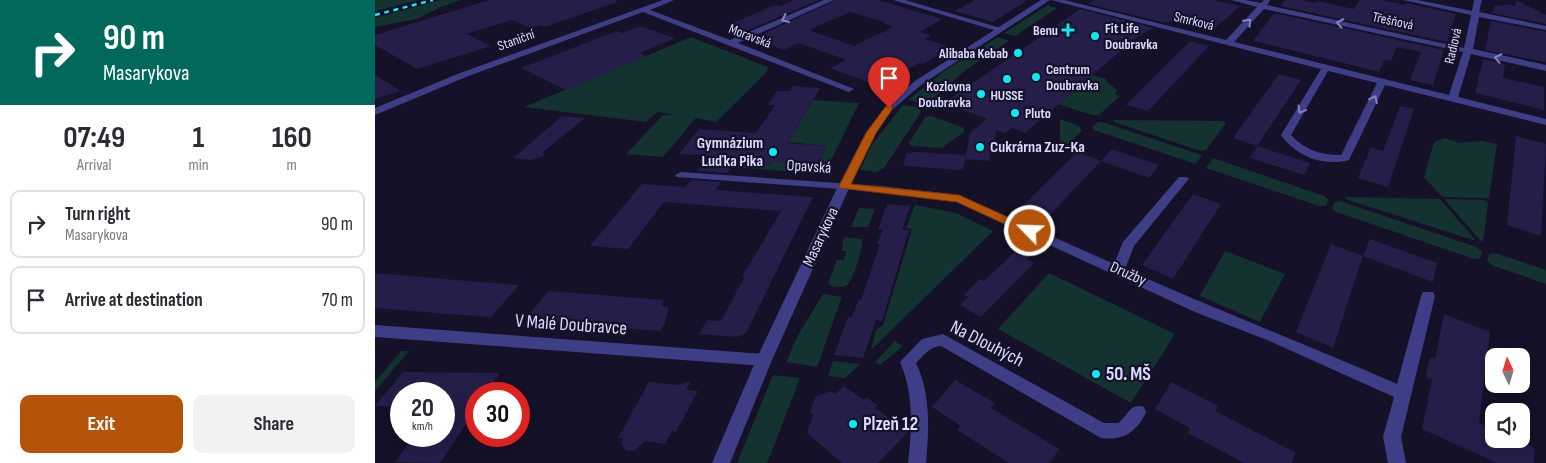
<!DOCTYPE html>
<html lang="en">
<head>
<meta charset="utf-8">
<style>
	:root { --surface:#fff; --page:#f2f2f3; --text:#2b2b33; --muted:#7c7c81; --line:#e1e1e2; --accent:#b45309 }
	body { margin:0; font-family:"Sofia Sans Condensed",sans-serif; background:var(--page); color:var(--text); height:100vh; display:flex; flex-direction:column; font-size:19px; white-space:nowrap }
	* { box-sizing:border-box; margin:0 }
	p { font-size:16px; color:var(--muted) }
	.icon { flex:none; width:28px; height:28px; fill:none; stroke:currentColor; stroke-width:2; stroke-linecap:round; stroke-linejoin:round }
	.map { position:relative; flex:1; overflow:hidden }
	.panel { display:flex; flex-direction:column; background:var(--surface); width:375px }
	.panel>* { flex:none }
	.top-card { background:#00695c; color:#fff; overflow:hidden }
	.needle { width:32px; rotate:356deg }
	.fabs { position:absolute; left:1110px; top:348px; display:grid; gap:10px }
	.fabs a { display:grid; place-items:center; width:45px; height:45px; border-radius:10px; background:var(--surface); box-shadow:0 5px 20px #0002; font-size:25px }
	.speed { position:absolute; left:15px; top:382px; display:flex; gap:10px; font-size:25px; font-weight:700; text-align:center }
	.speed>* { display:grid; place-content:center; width:65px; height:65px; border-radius:50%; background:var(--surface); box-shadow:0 5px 20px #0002; line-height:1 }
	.speed small { font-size:12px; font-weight:400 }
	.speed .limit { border:8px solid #d22; background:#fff; color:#111 }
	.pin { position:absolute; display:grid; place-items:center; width:42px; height:42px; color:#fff; margin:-51px -21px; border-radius:50% 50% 50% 0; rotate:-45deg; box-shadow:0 0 5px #0007 }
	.pin .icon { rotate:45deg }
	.me { position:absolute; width:55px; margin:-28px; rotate:294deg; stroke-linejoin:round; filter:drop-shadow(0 0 4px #0008) }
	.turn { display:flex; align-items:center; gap:18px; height:105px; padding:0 20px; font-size:22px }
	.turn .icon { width:65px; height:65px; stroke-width:2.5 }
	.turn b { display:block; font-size:35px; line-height:42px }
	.eta { display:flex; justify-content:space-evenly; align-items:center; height:85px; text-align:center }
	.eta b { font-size:30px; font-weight:700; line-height:35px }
	.action { display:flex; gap:10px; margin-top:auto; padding:10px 20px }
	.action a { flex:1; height:58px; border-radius:10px; background:var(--accent); color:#fff; font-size:20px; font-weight:700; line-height:58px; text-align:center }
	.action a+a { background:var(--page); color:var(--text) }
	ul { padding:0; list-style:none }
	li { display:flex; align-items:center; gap:15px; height:68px; margin:0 10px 8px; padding:0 10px; border:2px solid var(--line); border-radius:10px }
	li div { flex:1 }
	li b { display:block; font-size:19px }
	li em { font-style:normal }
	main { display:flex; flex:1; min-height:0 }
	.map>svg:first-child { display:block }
</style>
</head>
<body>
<main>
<section class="panel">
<div class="top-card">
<div class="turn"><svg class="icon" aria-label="right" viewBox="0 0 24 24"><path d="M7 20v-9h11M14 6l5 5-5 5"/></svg><div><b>90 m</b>Masarykova</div></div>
</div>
<div class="eta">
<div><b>07:49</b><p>Arrival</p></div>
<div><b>1</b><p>min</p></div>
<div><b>160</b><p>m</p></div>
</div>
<ul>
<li><svg class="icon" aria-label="right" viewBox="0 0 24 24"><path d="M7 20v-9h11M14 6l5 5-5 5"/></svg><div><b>Turn right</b><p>Masarykova</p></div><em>90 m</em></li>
<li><svg class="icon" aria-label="arrive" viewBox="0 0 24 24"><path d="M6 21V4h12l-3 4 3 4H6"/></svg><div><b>Arrive at destination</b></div><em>70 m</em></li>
</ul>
<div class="action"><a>Exit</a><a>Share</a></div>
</section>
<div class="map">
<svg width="1171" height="463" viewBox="0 0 1171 463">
	<rect width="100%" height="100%" fill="#141128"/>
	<!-- green -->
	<path fill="#143230" d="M0,0H44L0,11Z
		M65,0H86L68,6L42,19L0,27V18Z
		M673,5L682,8L640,36L629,33Z
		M316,37L393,67L392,72L341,122L321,118L288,157L251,154L288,115H300L283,112L271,122L149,107Z
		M623,37L634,41L591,70L555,101L547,103L533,100L569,71Z
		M718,75L732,79L731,81L742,90L740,94L745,96L724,115H717L683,104Z
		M438,100L484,103L449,174L357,167L363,158L394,166L397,161L443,164L452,146L413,142Z
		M528,105L543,107L546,112L509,168L501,172L485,170L496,146Z
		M556,116L589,128V132L567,148L536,146L534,143L550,117Z
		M685,119L704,126L707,131L685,151Z
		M739,120L849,121L851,123L831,150L825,151L739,122Z
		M723,122H727L827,155L821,164L719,130L717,127Z
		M1070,138L1084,143L1107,141L1122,144L1114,198L1067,197L1049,177L1059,142Z
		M838,158L949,196L954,200L951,206H944L831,168Z
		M971,197L1065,199L1101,241L970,199Z
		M1069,199L1109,200L1113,203L1108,241H1106Z
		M965,201L1101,247L1107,252L1105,258L1099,259L961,212L957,208L959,202Z
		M540,205L581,213L618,231L496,350L501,330L508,325L537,229L531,228Z
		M484,208L500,209L493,227H476Z
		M471,237L487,239C489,246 478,282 471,286C467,288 459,286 455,286L453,284L462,260H469L471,251H467L468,239Z
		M850,251L910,274L885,322L825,296Z
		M1120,253L1171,270V284L1119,266L1112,261L1114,254Z
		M674,273L800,334L756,403L623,329Z
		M448,294L467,297L442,367L411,362L423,335Z
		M520,341L528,346L505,365L500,362Z
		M26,351H34L0,391V382Z
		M458,361L485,364L470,378L453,376Z
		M398,375L425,378L393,461L391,463H362Z"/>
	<!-- building -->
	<path fill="#241e49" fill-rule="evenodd" d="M114,0H241L242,2L170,27L165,25L155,28L137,20L92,34L116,46L42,69L0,45V35Z
		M419,0H444L371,31L353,25L400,5L405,6Z
		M461,0H503L567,19L545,32L557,35L550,39L576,47L548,64L544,63L513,81L509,80L500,85L455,68L471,60L424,43L409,50L387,42L393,39L383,36ZM475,12L510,22L508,23L518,27L479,46L434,30Z
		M600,0H653L618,22L580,11Z
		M719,0H839L865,6L837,31L796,21L791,23L713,4Z
		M910,0H927L941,3L942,1L979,9L985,0H1007L1031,5V3L1081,14L1072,42L905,6Z
		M1141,0L1171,15V24L1117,13L1120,5L1129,6L1130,4L1140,6Z
		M705,9L779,28L763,36L650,133L637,128L630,133L621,130L619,147H616L614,161L590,159L595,133L612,119L569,103Z
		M899,13L1069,50L1058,85L1035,80L1046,52L1022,47L1016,61L1009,60L1004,72L945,57L942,58L940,56L878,41Z
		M1116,21L1171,32V62L1110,50Z
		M265,26L300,38L265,53L271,56L191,90L146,68L234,34L242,31L247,33Z
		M815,41L834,46L773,111L751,105Z
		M1108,59L1130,64L1128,78L1169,87V110L1100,93Z
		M904,74L926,80L882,146L858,138Z
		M0,75L26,91L0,99Z
		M418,86L445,88L412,143L452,146L443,164L397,161L394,166L359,164L352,173L323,171L335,156L304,154L324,129L381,133L400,105H393L402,91H415Z
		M1025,106L1039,109L1013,187L983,178L996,147L1008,151Z
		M187,116L210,118L168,152L169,156L156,160L138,158Z
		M1141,136L1171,144L1166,236L1132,225Z
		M882,146L935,163L929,175L875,158Z
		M736,149L784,165L774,178L726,161Z
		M541,152L591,155L588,170L528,166L532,153Z
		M702,152L726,161L667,223L641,212Z
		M316,180L346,182L341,190L438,197L371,333L362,337L324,334L332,320L346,321L369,278L367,277L406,211L289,202L253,249L215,246L267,184L310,187Z
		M818,194L846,204L798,279L767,265Z
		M512,204L535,206L527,230H534L507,321L501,320L488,358L459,355L473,317L476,318L484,299L486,300L505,244H502L508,229H503Z
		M995,239L1062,263L1058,282L988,256Z
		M956,244L988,256L958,348L921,332Z
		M642,250L655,256L652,259L659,263L606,317L585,305L593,297L589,295L605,279L609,281Z
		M0,273L105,282L144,285L116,317L74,314L0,308Z
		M173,291L289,300L286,306L294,307L290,323L285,331L150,320Z
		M1069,314L1115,332L1104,423L1119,429V439H1140L1160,448L1159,463H1122L1047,429L1057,380L1051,377L1055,357L1060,359Z
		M28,372L125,373L111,394H101V409L65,463L20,462L39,436H69V394H26V407L0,406Z
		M580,380L620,403L616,408L684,449L675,463H634L582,430L586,426L557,407Z
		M316,381L311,390L323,391L301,432L297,431L290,444L270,441L260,450L254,451L249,449L246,443L248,438H243L274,382L301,385Z
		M796,382L843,406L840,411L920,452L917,463H869L813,433L815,428L780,409Z
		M469,386L489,400L491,397L503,406L500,408L533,432L503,463H467L432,433L438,415L435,412L440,397L456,391L460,394Z"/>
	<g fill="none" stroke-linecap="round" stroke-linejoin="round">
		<!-- minor -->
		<path fill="#3e3e86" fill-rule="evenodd" d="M288,0H299L275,10L355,40L449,0H459L363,43L479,89L474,92L471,91L268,12L91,77L0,115V108L85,73Z
			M518,0H530L629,29L622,31Z
			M676,0H689L851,40L882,7L856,0H870L886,3L889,0H895L892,5L1089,48L1096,15L1028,0H1043L1097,11L1099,0H1107L1104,12L1171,26V30L1104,17L1098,49L1171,65V71L1096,54L1083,97L1171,119V125L1010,85L974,160C948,167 921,156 906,135L946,69ZM889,9L1088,52L1074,95L859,42ZM953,71L1002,83L966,155C946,155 930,150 916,135Z
			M306,172L506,186L584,195L739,264L748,242L804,177H812L814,179L812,181L759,246L750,269C840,309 932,345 1022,384L1046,296L1048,292H1058L1060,296L1026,437L1031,463H1013L1008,437L1019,397L892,340L820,312L581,202L506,192L302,177L300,175Z
			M0,325L389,354L394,356L397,360L394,364L389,366L0,337Z
			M568,334L729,423H743C753,416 755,402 769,407L771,412C762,432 748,441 726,438L566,346C555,346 548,356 541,363C556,394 554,430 551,463H533C537,429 539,394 525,362L547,339Z"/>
		<!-- tertiary -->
		<path fill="#3e3e86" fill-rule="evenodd" d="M666,0H675L546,85L517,110L501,133L475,186L397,360L355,463H337L381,360L463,186L492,131L511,106L540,81Z"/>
		<!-- rail -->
		<path stroke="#0ceaf7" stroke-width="2.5" stroke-dasharray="5 4.5" stroke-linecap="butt" d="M0,15L58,0"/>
	</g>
	<!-- one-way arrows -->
	<defs><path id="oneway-chevron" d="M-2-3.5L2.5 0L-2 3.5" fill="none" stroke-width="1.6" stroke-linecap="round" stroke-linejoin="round" transform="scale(1.25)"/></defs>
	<g stroke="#8584bc">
		<use href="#oneway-chevron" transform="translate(410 19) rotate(156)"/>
		<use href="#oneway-chevron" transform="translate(873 22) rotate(-47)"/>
		<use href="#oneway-chevron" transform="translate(965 23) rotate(-168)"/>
		<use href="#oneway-chevron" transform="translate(1123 58) rotate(-168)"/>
		<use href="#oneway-chevron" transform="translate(999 99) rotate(-64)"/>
		<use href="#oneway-chevron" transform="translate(926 110) rotate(121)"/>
	</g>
	<!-- route -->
	<path fill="#b45309" stroke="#753606" d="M511,106H517L518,108L501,133L476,184L584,195L659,229L661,231L659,234H651L582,202L465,188L464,186L491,133Z"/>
	<!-- markers -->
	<g fill="#0ceaf7" stroke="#141128" stroke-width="2">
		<path d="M690.5 22.5h5v5h5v5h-5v5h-5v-5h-5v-5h5z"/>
		<circle cx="720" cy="36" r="5"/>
		<circle cx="643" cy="53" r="5"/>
		<circle cx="661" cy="77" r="5"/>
		<circle cx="632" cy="79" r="5"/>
		<circle cx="606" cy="94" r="5"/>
		<circle cx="640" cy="113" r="5"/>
		<circle cx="605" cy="147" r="5"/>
		<circle cx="398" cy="152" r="5"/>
		<circle cx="721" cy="374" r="5"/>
		<circle cx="478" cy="424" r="5"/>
	</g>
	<g text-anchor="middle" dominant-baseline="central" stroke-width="4.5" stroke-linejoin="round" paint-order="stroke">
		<!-- far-street labels -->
		<g font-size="14" fill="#dcdafe" stroke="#141128">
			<text transform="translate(819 21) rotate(14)">Smrková</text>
			<text transform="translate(1018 21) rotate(12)">Třešňová</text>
			<text transform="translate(375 36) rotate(21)">Moravská</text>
			<text transform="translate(141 40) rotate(-20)">Staniční</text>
			<text transform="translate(1078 46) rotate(-77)">Radiová</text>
		</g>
		<!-- far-poi labels -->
		<g font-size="14" font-weight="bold" fill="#dcdafe" stroke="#141128" text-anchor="start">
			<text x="730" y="28">Fit Life<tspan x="730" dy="16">Doubravka</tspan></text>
			<text x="683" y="30" text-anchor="end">Benu</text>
			<text x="633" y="53" text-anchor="end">Alibaba Kebab</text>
			<text x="671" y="69">Centrum<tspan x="671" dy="16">Doubravka</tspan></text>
			<text x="596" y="86" text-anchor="end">Kozlovna<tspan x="596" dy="16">Doubravka</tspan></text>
			<text x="632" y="95" text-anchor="middle">HUSSE</text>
			<text x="650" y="113">Pluto</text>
		</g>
		<!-- poi labels -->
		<g font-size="16" font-weight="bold" fill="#dcdafe" stroke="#141128" text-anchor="end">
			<text x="388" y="143">Gymnázium<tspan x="388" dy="18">Luďka Pika</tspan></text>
			<text x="615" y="147" text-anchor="start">Cukrárna Zuz-Ka</text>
		</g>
		<!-- street labels -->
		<g font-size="16" fill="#dcdafe" stroke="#141128">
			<text transform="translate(434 167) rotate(4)">Opavská</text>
			<text transform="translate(446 237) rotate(-65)">Masarykova</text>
			<text transform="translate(753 274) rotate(24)">Družby</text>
		</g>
		<!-- near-street labels -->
		<g font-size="19" fill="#dcdafe" stroke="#141128">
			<text transform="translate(196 325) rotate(4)">V Malé Doubravce</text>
			<text transform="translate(612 344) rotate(27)">Na Dlouhých</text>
		</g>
		<!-- near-poi labels -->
		<g font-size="19" font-weight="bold" fill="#dcdafe" stroke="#141128" text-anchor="start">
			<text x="731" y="374">50. MŠ</text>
			<text x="488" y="424">Plzeň 12</text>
		</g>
	</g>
</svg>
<div class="fabs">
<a><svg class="needle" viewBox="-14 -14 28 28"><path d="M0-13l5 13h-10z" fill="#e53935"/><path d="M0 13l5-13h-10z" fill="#7c7c81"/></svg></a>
<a><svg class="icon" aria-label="sound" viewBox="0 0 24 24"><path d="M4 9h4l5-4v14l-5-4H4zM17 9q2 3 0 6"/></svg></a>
</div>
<div class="speed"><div>20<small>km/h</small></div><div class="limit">30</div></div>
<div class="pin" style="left:514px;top:108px;background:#d93025"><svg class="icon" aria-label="arrive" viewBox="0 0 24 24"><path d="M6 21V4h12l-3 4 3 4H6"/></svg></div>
<svg class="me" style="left:655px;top:231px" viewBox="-20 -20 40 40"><circle r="17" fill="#b45309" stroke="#fff" stroke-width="3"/><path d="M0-11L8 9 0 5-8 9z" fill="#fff"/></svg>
</div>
</main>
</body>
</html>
